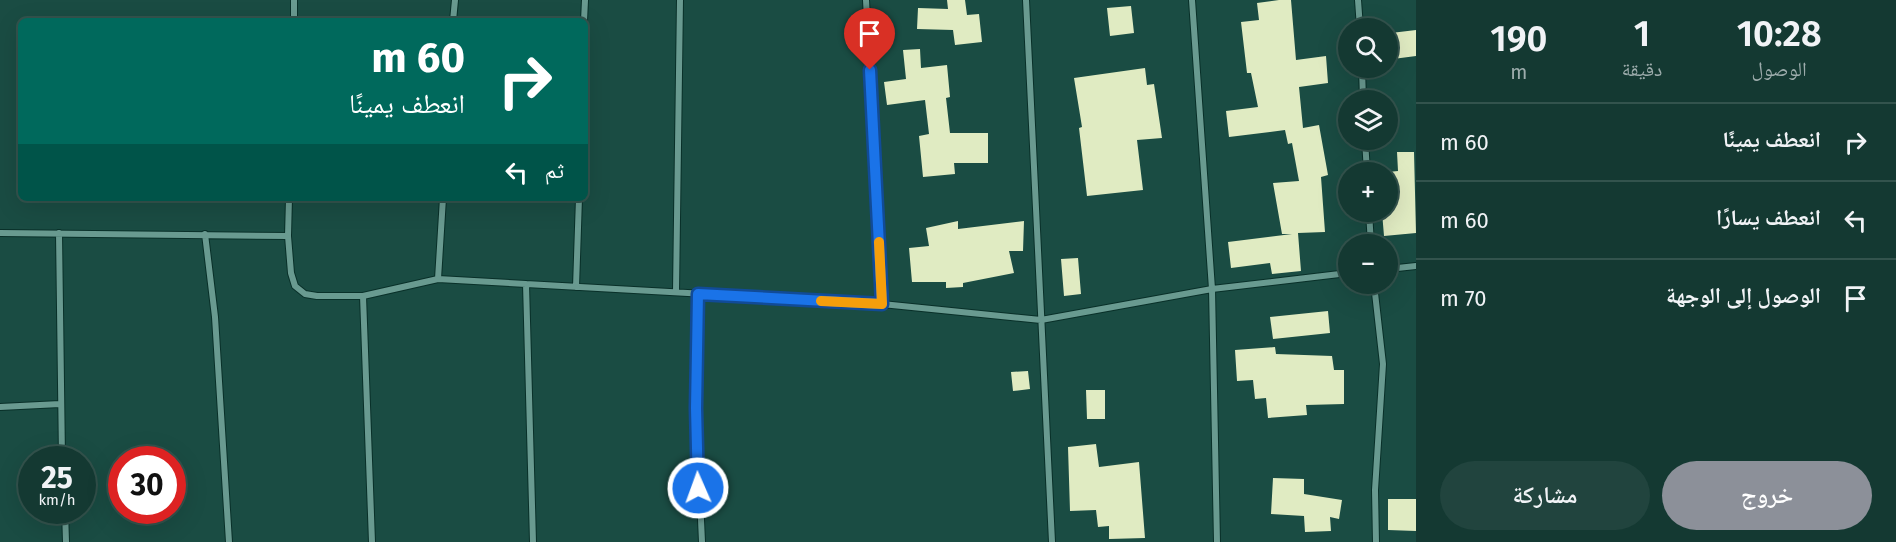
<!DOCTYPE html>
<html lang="ar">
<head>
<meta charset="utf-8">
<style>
	:root { --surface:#143932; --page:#21443e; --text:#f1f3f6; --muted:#9dacac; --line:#33534d; --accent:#8c9099 }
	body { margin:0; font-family:"Fira Sans","Noto Naskh Arabic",sans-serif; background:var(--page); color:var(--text); direction:rtl; height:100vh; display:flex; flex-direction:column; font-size:22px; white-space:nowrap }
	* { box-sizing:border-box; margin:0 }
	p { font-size:20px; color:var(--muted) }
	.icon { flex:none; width:33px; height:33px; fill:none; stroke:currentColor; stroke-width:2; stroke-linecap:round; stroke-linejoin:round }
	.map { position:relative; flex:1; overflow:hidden; direction:ltr }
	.details { display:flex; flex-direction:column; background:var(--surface); width:480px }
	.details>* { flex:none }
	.guide { position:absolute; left:18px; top:18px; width:570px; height:183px; border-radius:9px; box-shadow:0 6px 24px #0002,0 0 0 2px var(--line); direction:rtl; background:#00695c; color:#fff; overflow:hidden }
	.tools { position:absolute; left:1338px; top:18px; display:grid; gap:12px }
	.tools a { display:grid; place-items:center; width:60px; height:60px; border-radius:50%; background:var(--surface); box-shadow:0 6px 24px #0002,0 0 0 2px var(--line); font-size:30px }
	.speed { position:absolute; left:18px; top:446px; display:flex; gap:12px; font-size:30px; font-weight:700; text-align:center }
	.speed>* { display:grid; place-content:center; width:78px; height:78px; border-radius:50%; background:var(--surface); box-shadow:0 6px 24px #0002,0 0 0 2px var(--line); line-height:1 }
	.speed small { font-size:15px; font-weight:400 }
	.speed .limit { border:9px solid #d22; background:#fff; color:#111 }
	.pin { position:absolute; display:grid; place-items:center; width:51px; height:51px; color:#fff; margin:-62px -26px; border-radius:50% 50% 50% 0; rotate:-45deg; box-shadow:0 0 6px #0007 }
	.pin .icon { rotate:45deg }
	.me { position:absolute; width:66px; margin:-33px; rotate:358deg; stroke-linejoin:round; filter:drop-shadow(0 0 4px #0008) }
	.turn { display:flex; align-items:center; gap:21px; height:126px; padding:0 24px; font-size:27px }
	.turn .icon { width:78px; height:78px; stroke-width:2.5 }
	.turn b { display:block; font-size:42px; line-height:51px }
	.then { display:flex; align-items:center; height:57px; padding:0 24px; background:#0003; gap:12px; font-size:22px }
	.eta { display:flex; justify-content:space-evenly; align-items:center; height:102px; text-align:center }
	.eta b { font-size:36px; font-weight:600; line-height:42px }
	.primary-button { display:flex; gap:12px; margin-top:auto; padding:12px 24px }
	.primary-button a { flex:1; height:69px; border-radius:36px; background:var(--accent); color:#fff; font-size:24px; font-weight:600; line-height:69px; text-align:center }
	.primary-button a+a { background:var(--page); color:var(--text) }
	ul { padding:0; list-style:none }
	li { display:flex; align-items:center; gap:18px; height:78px; padding:0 24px; border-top:2px solid var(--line) }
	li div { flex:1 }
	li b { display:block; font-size:22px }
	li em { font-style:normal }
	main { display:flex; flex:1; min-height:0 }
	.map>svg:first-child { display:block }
</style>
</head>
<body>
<main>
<section class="details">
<div class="eta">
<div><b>10:28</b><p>الوصول</p></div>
<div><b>1</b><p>دقيقة</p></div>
<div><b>190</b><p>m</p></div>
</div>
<ul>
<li><svg class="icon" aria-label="right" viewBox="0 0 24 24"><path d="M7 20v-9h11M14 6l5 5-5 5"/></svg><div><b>انعطف يمينًا</b></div><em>60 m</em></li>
<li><svg class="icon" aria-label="left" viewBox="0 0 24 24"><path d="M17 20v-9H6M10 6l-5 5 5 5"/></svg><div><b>انعطف يسارًا</b></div><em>60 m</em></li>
<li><svg class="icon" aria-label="arrive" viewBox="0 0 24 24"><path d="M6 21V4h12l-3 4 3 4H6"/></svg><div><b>الوصول إلى الوجهة</b></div><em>70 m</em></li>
</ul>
<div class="primary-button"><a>خروج</a><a>مشاركة</a></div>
</section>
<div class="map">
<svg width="1416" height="542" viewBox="0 0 1416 542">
	<rect width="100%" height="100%" fill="#1a4c43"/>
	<!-- building -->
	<path fill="#e0ebc2" d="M947,0H965L967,15L979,14L982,42L955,45L953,30L917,29L918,8L948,9Z
		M1279,0H1291L1296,60L1326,56L1328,83L1299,87L1303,128L1319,125L1328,175L1321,177L1325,232L1298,233L1301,271L1272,274L1270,263L1231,268L1228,242L1292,234H1282L1273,183L1299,181L1292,143L1288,144L1285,130L1229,137L1226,111L1258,107L1251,73H1247L1241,22L1259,20L1257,3Z
		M1131,6L1134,33L1110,36L1107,8Z
		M1416,30V56L1393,59L1391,33Z
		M920,49L921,68L947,65L950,97L946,98L950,133H988V163H954L955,174L923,177L919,136L929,134L925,100L887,105L884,82L906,79L903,50Z
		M1145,68L1147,85L1154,84L1162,138L1137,140L1143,190L1087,196L1079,128L1082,127L1074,78Z
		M1397,152H1414L1416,233L1384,236L1382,212H1388V172L1398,171Z
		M958,221V229L1024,221L1023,251H1009L1014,273L963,283V287L946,288V282H912L909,248L929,246L926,228Z
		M1078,258L1081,294L1064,296L1061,259Z
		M1328,311L1330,333L1273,339L1270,317Z
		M1275,347L1276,354L1332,356L1334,370H1344V404L1306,405L1307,415L1268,418L1266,398L1255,399L1253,380L1237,381L1235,350Z
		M1028,371L1030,389L1013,391L1011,372Z
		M1086,390H1105V419H1087Z
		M1096,444L1099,467L1139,462L1145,538L1109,539V526L1098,527L1096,510L1070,511L1068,447Z
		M1273,478L1304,479V494L1342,500L1339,519L1330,517L1331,531L1305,532L1304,516L1271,514Z
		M1388,499H1416V531L1388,530Z"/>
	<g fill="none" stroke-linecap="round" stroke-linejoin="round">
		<defs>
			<path id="street" d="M866,0L882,304
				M1026,0L1052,542
				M1192,0L1212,289L1217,542
				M1358,0L1360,28
				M294,21V0
				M453,21L455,0
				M584,21L585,0
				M1362,68L1363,100
				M1365,140L1367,172
				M289,198L288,236L291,273L295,286L305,294L317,296H363L438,279L882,304L1041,320L1212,289L1348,273
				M1369,212L1371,244
				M0,233L288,236
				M59,233L62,459
				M205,234L215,317L229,542
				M1388,269L1416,266
				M438,279L443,198
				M526,284L533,542
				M1374,284L1383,364L1375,490L1376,542
				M576,287L579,198
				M676,292L680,0
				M698,294L696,408L702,542
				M363,296L372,542
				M0,407L60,404
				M65,510L66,542"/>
		</defs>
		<!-- street casing -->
		<use href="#street" stroke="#093029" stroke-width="8"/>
		<!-- street -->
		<use href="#street" stroke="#699a90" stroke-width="6"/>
	</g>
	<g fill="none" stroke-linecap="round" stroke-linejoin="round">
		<defs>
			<path id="route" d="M698,488L696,408L698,294L882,304L870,70"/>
		</defs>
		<!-- route casing -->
		<use href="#route" stroke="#114b97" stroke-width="15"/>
		<!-- route -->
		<use href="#route" stroke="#1a73e8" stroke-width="10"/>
		<!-- slow -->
		<path stroke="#f59e0b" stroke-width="10" d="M821,301L882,304L879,242"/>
	</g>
</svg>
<div class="tools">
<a><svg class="icon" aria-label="search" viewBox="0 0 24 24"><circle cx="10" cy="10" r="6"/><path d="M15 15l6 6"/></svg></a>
<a><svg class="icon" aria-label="layers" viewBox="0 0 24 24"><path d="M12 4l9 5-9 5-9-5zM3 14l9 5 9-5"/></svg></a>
<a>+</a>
<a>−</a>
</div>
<div class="speed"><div>25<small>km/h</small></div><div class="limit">30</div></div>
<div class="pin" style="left:870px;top:70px;background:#d93025"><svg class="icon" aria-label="arrive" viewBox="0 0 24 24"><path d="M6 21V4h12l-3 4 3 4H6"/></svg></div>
<svg class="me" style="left:698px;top:488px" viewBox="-20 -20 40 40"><circle r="17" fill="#1a73e8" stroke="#fff" stroke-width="3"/><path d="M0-11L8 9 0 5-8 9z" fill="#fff"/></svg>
<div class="guide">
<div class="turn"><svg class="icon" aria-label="right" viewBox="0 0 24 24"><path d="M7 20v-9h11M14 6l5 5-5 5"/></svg><div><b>60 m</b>انعطف يمينًا</div></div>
<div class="then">ثم<svg class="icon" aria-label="left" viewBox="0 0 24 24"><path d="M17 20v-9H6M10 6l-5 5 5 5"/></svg></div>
</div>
</div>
</main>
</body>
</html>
